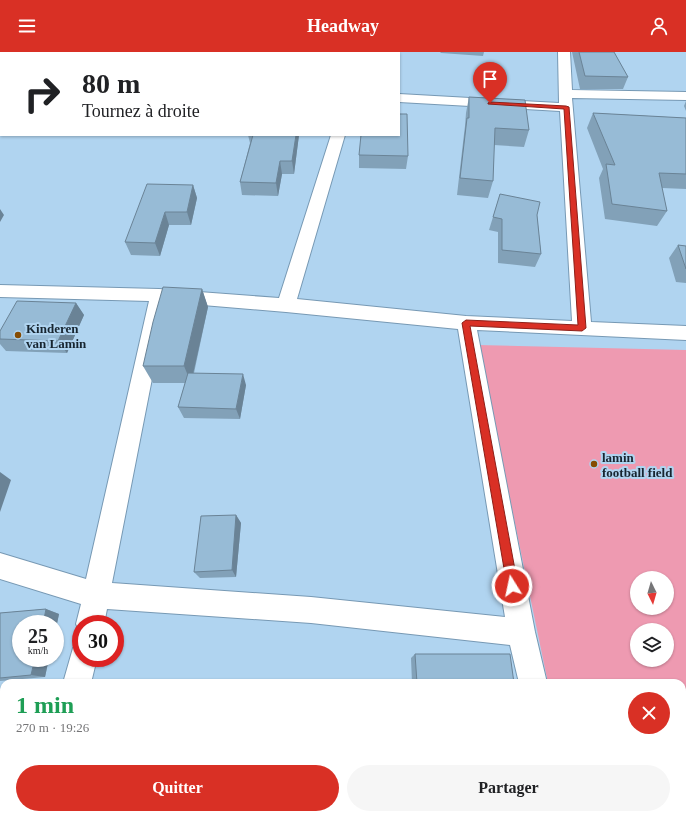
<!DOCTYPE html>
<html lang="fr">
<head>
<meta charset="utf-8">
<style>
	:root { --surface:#fff; --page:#f6f6f6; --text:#202124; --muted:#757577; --accent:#d93025 }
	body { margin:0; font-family:Georgia,serif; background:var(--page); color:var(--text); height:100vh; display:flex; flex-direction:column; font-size:15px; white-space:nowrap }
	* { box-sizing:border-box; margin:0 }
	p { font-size:13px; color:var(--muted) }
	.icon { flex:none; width:22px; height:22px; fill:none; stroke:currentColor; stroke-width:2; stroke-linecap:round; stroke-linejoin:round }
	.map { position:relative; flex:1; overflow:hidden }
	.panel { position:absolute; left:0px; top:627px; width:686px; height:140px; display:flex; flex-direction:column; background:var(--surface); border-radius:12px 12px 0 0; box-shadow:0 1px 3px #0004 }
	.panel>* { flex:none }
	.top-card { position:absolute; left:0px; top:0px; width:400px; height:84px; box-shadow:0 1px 3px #0004; background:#fff; color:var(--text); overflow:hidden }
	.needle { width:26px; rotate:175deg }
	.controls { position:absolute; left:630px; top:519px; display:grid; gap:8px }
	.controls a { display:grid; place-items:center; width:44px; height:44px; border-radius:50%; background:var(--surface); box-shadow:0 1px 3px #0004; font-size:20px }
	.speed { position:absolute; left:12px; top:563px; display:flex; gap:8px; font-size:20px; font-weight:700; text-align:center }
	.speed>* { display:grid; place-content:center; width:52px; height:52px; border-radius:50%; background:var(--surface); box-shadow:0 1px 3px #0004; line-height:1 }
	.speed small { font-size:10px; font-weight:400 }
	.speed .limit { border:6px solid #d22; background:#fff; color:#111 }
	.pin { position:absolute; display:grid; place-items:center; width:34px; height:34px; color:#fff; margin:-41px -17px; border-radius:50% 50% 50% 0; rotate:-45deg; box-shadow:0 0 4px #0007 }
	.pin .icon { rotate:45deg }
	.me { position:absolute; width:44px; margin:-22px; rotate:350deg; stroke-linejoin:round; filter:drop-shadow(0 0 3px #0008) }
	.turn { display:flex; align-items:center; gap:14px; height:84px; padding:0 16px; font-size:18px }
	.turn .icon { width:52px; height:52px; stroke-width:2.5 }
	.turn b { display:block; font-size:28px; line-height:34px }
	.round { display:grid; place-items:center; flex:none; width:42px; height:42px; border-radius:21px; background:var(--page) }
	.head { display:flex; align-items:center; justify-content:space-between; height:68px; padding:0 16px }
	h1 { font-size:24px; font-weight:800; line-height:30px; color:#1e9e55 }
	.button { display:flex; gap:8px; margin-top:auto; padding:8px 16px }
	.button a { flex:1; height:46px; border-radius:24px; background:var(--accent); color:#fff; font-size:16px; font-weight:800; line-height:46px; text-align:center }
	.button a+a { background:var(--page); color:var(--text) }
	header { display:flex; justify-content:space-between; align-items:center; height:52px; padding:0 16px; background:var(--accent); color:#fff; font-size:18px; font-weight:800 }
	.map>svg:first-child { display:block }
</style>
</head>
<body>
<header><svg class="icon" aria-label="menu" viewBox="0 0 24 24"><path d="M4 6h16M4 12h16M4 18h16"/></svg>Headway<svg class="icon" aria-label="person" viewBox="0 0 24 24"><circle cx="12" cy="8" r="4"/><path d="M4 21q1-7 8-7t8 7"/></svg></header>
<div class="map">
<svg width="686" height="767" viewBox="0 0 686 767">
	<rect width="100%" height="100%" fill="#b0d4f0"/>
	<!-- green -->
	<path fill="#ee9ab1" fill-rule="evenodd" d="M478,293L686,298V743H682V631H548ZM637,526H667V556H637ZM637,578H667V608H637Z"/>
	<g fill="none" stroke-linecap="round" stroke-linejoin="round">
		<defs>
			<path id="street" d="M113,0H126L112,1Z
				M558,0H570L572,38L686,40V48L572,46L591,270L686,274V288L477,278L535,580L547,631H519L510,593L311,571L107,557L104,572H81V582L76,572L81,552L0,527V501L86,527L149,249L0,245V233L159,237L279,246L331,83H345L297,247L466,264L572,269L560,59L399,50V42L559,51ZM167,250L286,260L458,277L505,565L311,545L112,531Z
				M0,31L1,32V40L0,39Z
				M0,69H1L0,78Z
				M81,593V606H97L91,631H63L73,596Z
				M34,763H66L65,767H33Z
				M549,763H581L582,767H550Z"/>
		</defs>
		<!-- street casing -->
		<use href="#street" stroke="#7799b4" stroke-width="2"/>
		<!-- street -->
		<use href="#street" fill="#fff" fill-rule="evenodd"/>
	</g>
	<!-- wall -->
	<path fill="#82a1b8" d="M0,0L1,1V12L0,11Z
		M440,0H484L483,4L441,1Z
		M572,0H614L628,25L623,37H580Z
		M469,45L529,78L524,95L494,93L493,129L488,146L457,143L464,82L465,74L466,61Z
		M686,49V59L684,54Z
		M593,61L686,66V137L662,136L667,159L657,174L605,167L599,126L603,117L587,76Z
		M248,83H299L294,122H282L278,144L242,143L240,130L250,91Z
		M359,103L408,104L406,117L359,116Z
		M193,133L197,146L191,173H169L160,204L131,203L125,190Z
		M500,142L537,163L541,202L535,215L498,211V180L489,178Z
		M678,193L686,194V231L676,230L669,206Z
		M202,237L208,255L194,321L246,333L240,367L184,366L178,355L185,331H153L143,314Z
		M76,251L84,263L67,301L6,299L0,292V279Z
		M236,463L241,471L236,525L200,526L194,520Z
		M46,557L59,562L55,581V572L21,606H49L45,625L0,629V561Z
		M415,602L514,631H412L411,606Z
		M417,763H527L528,767H417Z"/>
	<!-- shaded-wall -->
	<path fill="#6a8396" d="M73,0H95L94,1H72Z
		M160,0H169V1H160Z
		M296,83H299L294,122L292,109Z
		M280,109L282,122L278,144L276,131Z
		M193,133L197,146L191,173L187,160Z
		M0,157L4,163L0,170Z
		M165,160L169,173L160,204L155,191Z
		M202,237L208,255L191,331L184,314Z
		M76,251L84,263L67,301L58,289Z
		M243,322L246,333L240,367L236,357Z
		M0,420L11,428L0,460Z
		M236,463L241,471L236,525L232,518Z
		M46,557L59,562L55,581V572H43Z
		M35,606H49L45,625L31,623Z"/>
	<!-- building -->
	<path fill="#97bbd6" stroke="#6a8396" d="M0,0H73L72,1H0Z
		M121,0H160V1H121Z
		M579,0H614L628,25L585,24Z
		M469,45L525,48L529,78L495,76L493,129L460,126L467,66H469Z
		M593,61L686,66V122L659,121L667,159L612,152L606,112L615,113Z
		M399,62H407L408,104L359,103L361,83H399Z
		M253,83H296L292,109H280L276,131L240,130Z
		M147,132L193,133L187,160H165L155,191L125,190Z
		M500,142L540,150L537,163L541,202L502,198V167L493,165Z
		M678,193L686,194V217Z
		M163,235L202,237L184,314H143L153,270Z
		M17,249L76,251L58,289L0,287V279Z
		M188,321L243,322L236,357L178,355Z
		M236,463L232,518L194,520L201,464Z
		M46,557L43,572H21V606H35L31,623L0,626V561Z
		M415,602H510L514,631H417Z
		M422,763H527L528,767H422Z"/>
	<!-- route -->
	<path fill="#d93025" stroke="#8d1f18" d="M490,50L566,54L569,55L586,276L582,279L470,274L518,534L516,538L512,540L509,538L507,534L462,271L466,268L578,273L564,57L488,52V51Z"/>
	<!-- markers -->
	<g fill="#864c03" stroke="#b0d4f0" stroke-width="1.5">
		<circle cx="18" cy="283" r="4"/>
		<circle cx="594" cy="412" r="4"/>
	</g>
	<g text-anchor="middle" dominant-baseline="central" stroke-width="4" stroke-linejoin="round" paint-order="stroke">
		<!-- poi labels -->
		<g font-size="13" font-weight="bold" fill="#172530" stroke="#b0d4f0" text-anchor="start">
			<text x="26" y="276">Kinderen<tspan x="26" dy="15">van Lamin</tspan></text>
			<text x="602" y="405">lamin<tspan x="602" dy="15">football field</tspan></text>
		</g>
	</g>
</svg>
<div class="controls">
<a><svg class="needle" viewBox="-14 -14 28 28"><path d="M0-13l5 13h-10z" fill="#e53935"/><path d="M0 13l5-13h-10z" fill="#757577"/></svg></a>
<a><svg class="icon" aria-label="layers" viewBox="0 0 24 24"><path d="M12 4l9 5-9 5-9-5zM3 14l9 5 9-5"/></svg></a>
</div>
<div class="speed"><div>25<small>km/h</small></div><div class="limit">30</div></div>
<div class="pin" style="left:490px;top:51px;background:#d93025"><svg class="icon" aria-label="arrive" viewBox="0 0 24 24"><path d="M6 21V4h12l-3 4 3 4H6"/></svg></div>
<svg class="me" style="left:512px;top:534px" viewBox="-20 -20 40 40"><circle r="17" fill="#d93025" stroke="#fff" stroke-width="3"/><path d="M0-11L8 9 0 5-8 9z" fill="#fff"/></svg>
<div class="top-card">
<div class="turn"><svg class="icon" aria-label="right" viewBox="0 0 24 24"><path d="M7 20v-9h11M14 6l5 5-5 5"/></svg><div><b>80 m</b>Tournez à droite</div></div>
</div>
<section class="panel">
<div class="head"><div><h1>1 min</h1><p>270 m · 19:26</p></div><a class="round" style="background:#d93025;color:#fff"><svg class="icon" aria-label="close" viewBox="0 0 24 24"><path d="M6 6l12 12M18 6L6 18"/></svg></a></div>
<div class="button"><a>Quitter</a><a>Partager</a></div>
</section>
</div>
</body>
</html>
